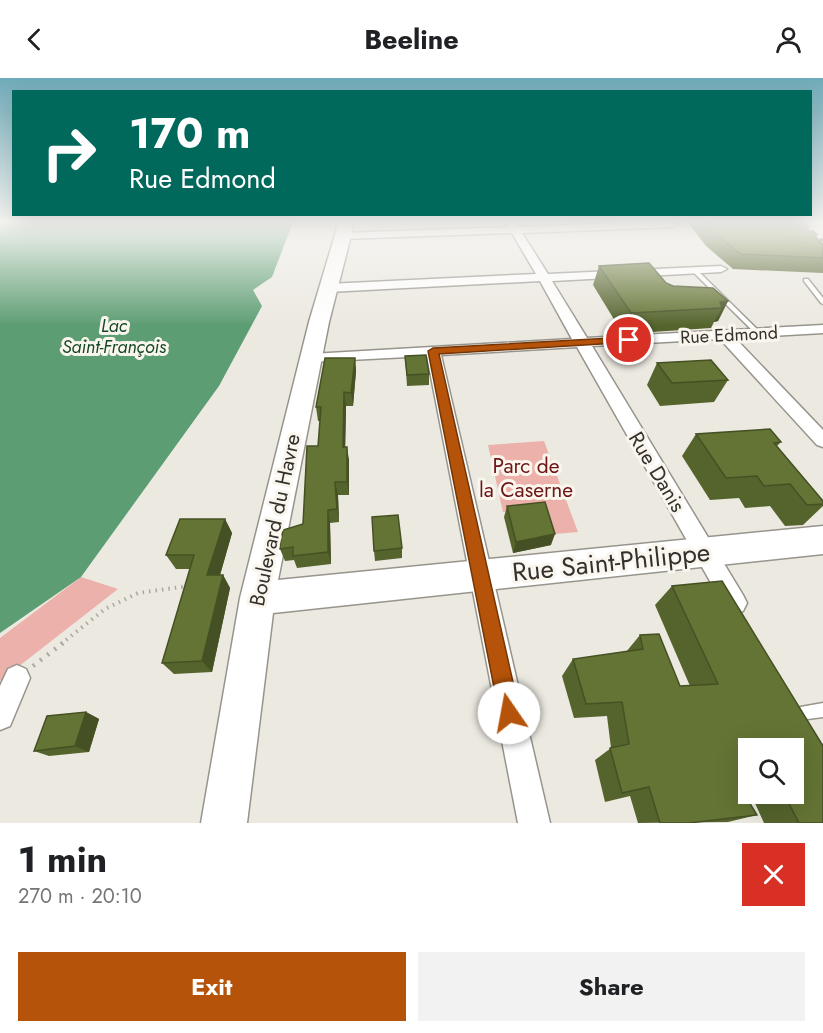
<!DOCTYPE html>
<html lang="en">
<head>
<meta charset="utf-8">
<style>
	:root { --surface:#fff; --page:#f2f2f2; --text:#202124; --muted:#757577; --accent:#b45309 }
	body { margin:0; font-family:Jost,sans-serif; background:var(--page); color:var(--text); height:100vh; display:flex; flex-direction:column; font-size:22px; white-space:nowrap }
	* { box-sizing:border-box; margin:0 }
	p { font-size:20px; color:var(--muted) }
	.icon { flex:none; width:33px; height:33px; fill:none; stroke:currentColor; stroke-width:2; stroke-linecap:round; stroke-linejoin:round }
	.map { position:relative; height:745px; overflow:hidden }
	.side { display:flex; flex-direction:column; background:var(--surface); flex:1 }
	.side>* { flex:none }
	.top-card { position:absolute; left:12px; top:12px; width:800px; height:126px; border-radius:0px; box-shadow:0 6px 24px #0002; background:#00695c; color:#fff; overflow:hidden }
	.tools { position:absolute; left:738px; top:660px; display:grid; gap:12px }
	.tools a { display:grid; place-items:center; width:66px; height:66px; border-radius:0px; background:var(--surface); box-shadow:0 6px 24px #0002; font-size:30px }
	.pin { position:absolute; display:grid; place-items:center; width:51px; height:51px; color:#fff; margin:-26px; border:3px solid #fff; border-radius:50%; box-shadow:0 2px 6px #0007 }
	.me { position:absolute; width:66px; margin:-33px; rotate:348deg; stroke-linejoin:round; filter:drop-shadow(0 0 4px #0008) }
	.turn { display:flex; align-items:center; gap:21px; height:126px; padding:0 18px; font-size:27px }
	.turn .icon { width:78px; height:78px; stroke-width:2.5 }
	.turn b { display:block; font-size:42px; line-height:51px }
	.round { display:grid; place-items:center; flex:none; width:63px; height:63px; border-radius:0px; background:var(--page) }
	.head { display:flex; align-items:center; justify-content:space-between; height:102px; padding:0 18px }
	h1 { font-size:36px; font-weight:700; line-height:45px }
	.action { display:flex; gap:12px; margin-top:auto; padding:12px 18px }
	.action a { flex:1; height:69px; border-radius:0px; background:var(--accent); color:#fff; font-size:24px; font-weight:700; line-height:69px; text-align:center }
	.action a+a { background:var(--page); color:var(--text) }
	header { display:flex; justify-content:space-between; align-items:center; height:78px; padding:0 18px; background:var(--surface); font-size:27px; font-weight:700 }
	.map>svg:first-child { display:block }
</style>
</head>
<body>
<header><svg class="icon" aria-label="back" viewBox="0 0 24 24"><path d="M15 5l-7 7 7 7"/></svg>Beeline<svg class="icon" aria-label="person" viewBox="0 0 24 24"><circle cx="12" cy="8" r="4"/><path d="M4 21q1-7 8-7t8 7"/></svg></header>
<div class="map">
<svg width="823" height="745" viewBox="0 0 823 745">
	<rect width="100%" height="100%" fill="#ece9e1"/>
	<!-- green -->
	<path fill="#ebb1aa" d="M544,363L578,454L555,456L545,428L503,434L488,367Z
		M81,499L118,511L0,603V560Z"/>
	<!-- water -->
	<path fill="#5d9d73" d="M0,144H293L272,199L253,212L262,228L219,308L81,499L0,555Z"/>
	<g fill="none" stroke-linecap="round" stroke-linejoin="round">
		<defs>
			<path id="lane" d="M692,191H696L760,254V256H756L692,193Z
				M804,201H808L823,220V226L821,225L804,203Z
				M823,625V639L800,642L795,640L793,635L795,630Z"/>
			<path id="street" d="M506,144H516L519,149L650,144L678,146L673,149L522,155L548,196L721,188L727,191L721,194L552,203L587,260L823,247V255L735,260L823,352V369L817,367L720,261L592,268L743,517L747,525L743,533L735,536L727,533L577,269L441,277L550,745H518L427,278L311,284L304,280L311,276L572,261L540,203L328,214L322,210L328,206L536,196L512,155L342,161L337,158L342,155L509,149Z
				M17,587L26,591L30,600L10,648L0,652V608L8,591Z"/>
			<path id="secondary" d="M335,144H350L353,150L329,244L278,502L823,448V476L273,535L247,745H201L240,520L309,244L337,150Z"/>
		</defs>
		<!-- lane casing -->
		<use href="#lane" stroke="#97948c" stroke-width="3"/>
		<!-- street casing -->
		<use href="#street" stroke="#97948c" stroke-width="3"/>
		<!-- secondary casing -->
		<use href="#secondary" stroke="#97948c" stroke-width="3"/>
		<!-- path-far1 -->
		<path stroke="#aaa8a1" stroke-width="4" stroke-dasharray="1.5 5" stroke-linecap="butt" d="M61,566L105,531L138,515L188,508"/>
		<!-- path -->
		<path stroke="#aaa8a1" stroke-width="4.5" stroke-dasharray="2 7" stroke-linecap="butt" d="M33,588L63,565"/>
		<!-- lane -->
		<use href="#lane" fill="#fff" fill-rule="evenodd"/>
		<!-- street -->
		<use href="#street" fill="#fff" fill-rule="evenodd"/>
		<!-- secondary -->
		<use href="#secondary" fill="#fff" fill-rule="evenodd"/>
		<!-- rail -->
		<path stroke="#61605b" stroke-width="3" stroke-dasharray="8 4" stroke-linecap="butt" d="M803,144L823,163"/>
	</g>
	<!-- wall -->
	<path fill="#55642d" fill-rule="evenodd" d="M689,144H800L823,166V195L733,191L706,168L688,145Z
		M599,188L666,205L673,208L728,223L718,243L714,244L711,250L623,256L593,207Z
		M405,278L429,296V307L407,308Z
		M355,280L356,293L353,328H346L345,369L349,382V417H338L339,444L330,445L331,486L297,490L294,482L285,483L280,471L303,446L318,368L320,343H318L316,329Z
		M657,285L728,302L714,324L660,328L647,307Z
		M696,356L781,364L777,368L823,423V428L803,447L785,448L770,428L745,430L739,420L710,422L682,378Z
		M507,428L551,467L513,475L504,439Z
		M225,441L232,455L220,497H223L230,510L212,594L174,596L162,585L190,491H176L166,477Z
		M402,470V480L375,483L374,473Z
		M672,508L823,745H764L754,723L749,725L757,737L728,744L638,745L630,718L605,724L595,682L611,670L607,638L574,640L562,598L573,581L626,574L640,557L680,608H690L655,527ZM748,670L794,716H748Z
		M86,634L99,641L89,674L49,678L34,673Z"/>
	<!-- shaded-wall -->
	<path fill="#455124" d="M728,223L718,243L714,244L722,230L720,224Z
		M355,280L356,293L353,328L351,315Z
		M344,314L346,328L345,382L343,369Z
		M347,369L349,382V417L347,404Z
		M335,404L338,417L339,444L337,431Z
		M328,432L330,445L331,486L328,474Z
		M225,441L232,455L216,511L207,497Z
		M555,456L551,467L513,475L516,464Z
		M223,497L230,510L212,594L202,583Z
		M86,634L99,641L89,674L75,668Z"/>
	<!-- building -->
	<path fill="#637434" stroke="#455124" stroke-width="1.5" d="M705,144H800L823,166V180L740,176L713,153Z
		M649,185L666,205L673,208L713,210L728,223L720,224L722,230L631,235L599,188Z
		M426,277L429,296L407,297L405,278Z
		M325,280H355L351,315L344,314L343,369H347V404H335L337,431L328,432V474L293,478V469L280,471V467L283,452L303,446L307,368H318L321,329H316Z
		M711,282L728,302L672,305L657,285Z
		M770,351L781,364L774,365L823,423V426L807,427L790,406L764,408L757,398L726,400L696,356Z
		M545,424L555,456L516,464L507,428Z
		M398,437L402,470L374,473L372,439Z
		M180,441H225L207,497H223L202,583L162,585L194,477H166Z
		M722,503L823,668V745H799L784,716H794V670H748V716H781L749,724L757,737L689,745H660L649,709L622,715L610,670L629,666L622,624L586,626L573,581L643,571L640,557L659,556L680,608L718,606L672,508Z
		M86,634L75,668L34,673L47,638Z"/>
	<!-- sky -->
	<linearGradient id="sky" x2="0" y2="1"><stop stop-color="#70abb9"/><stop offset="0.58" stop-color="#f6f5f2"/><stop offset="1" stop-color="#f6f5f2" stop-opacity="0"/></linearGradient>
	<rect width="823" height="248" fill="url(#sky)"/>
	<!-- route -->
	<path fill="#b45309" stroke="#753606" stroke-width="1.5" d="M629,259L634,262L633,264L439,276L520,635L517,642L509,645L502,642L499,635L428,273L433,270Z"/>
	<g text-anchor="middle" dominant-baseline="central" stroke-width="6" stroke-linejoin="round" paint-order="stroke">
		<!-- far-water labels -->
		<g font-size="18" font-style="italic" fill="#164729" stroke="#faf6ee">
			<text x="114" y="248">Lac<tspan x="114" dy="21">Saint-François</tspan></text>
		</g>
		<!-- far-street labels -->
		<g font-size="18" fill="#32312d" stroke="#faf6ee">
			<text transform="translate(729 257) rotate(-3)">Rue Edmond</text>
		</g>
		<!-- park labels -->
		<g font-size="21" fill="#6c1515" stroke="#faf6ee">
			<text x="526" y="388">Parc de<tspan x="526" dy="24">la Caserne</tspan></text>
		</g>
		<!-- street labels -->
		<g font-size="21" fill="#32312d" stroke="#faf6ee">
			<text transform="translate(657 394) rotate(59)">Rue Danis</text>
			<text transform="translate(275 442) rotate(-78)">Boulevard du Havre</text>
		</g>
		<!-- near-street labels -->
		<g font-size="26" fill="#32312d" stroke="#faf6ee">
			<text transform="translate(611 484) rotate(-6)">Rue Saint-Philippe</text>
		</g>
	</g>
</svg>
<div class="tools">
<a><svg class="icon" aria-label="search" viewBox="0 0 24 24"><circle cx="10" cy="10" r="6"/><path d="M15 15l6 6"/></svg></a>
</div>
<div class="pin" style="left:629px;top:262px;background:#d93025"><svg class="icon" aria-label="arrive" viewBox="0 0 24 24"><path d="M6 21V4h12l-3 4 3 4H6"/></svg></div>
<svg class="me" style="left:509px;top:635px" viewBox="-20 -20 40 40"><circle r="19" fill="#fff"/><path d="M0-13L10 11 0 6-10 11z" fill="#b45309"/></svg>
<div class="top-card">
<div class="turn"><svg class="icon" aria-label="right" viewBox="0 0 24 24"><path d="M7 20v-9h11M14 6l5 5-5 5"/></svg><div><b>170 m</b>Rue Edmond</div></div>
</div>
</div>
<section class="side">
<div class="head"><div><h1>1 min</h1><p>270 m · 20:10</p></div><a class="round" style="background:#d93025;color:#fff"><svg class="icon" aria-label="close" viewBox="0 0 24 24"><path d="M6 6l12 12M18 6L6 18"/></svg></a></div>
<div class="action"><a>Exit</a><a>Share</a></div>
</section>
</body>
</html>
